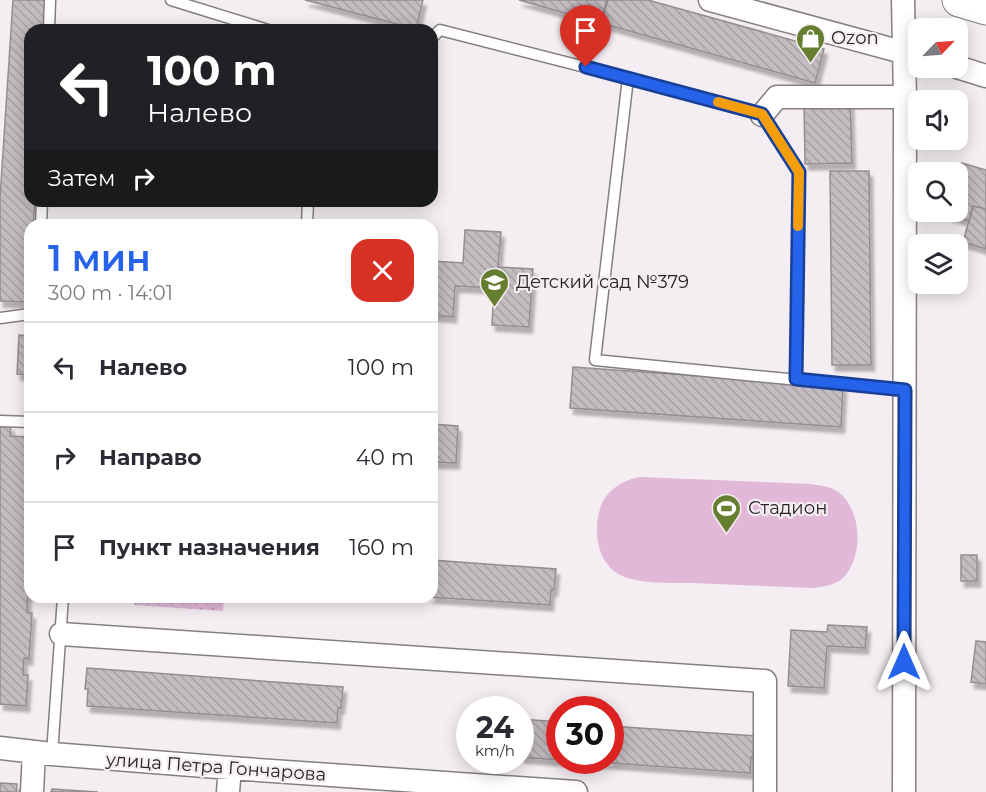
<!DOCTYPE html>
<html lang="ru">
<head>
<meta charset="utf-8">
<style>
	:root { --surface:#fff; --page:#f7f7f7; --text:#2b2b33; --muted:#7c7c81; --line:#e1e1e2; --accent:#2563eb }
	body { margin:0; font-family:Montserrat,sans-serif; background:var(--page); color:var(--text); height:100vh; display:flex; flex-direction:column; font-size:22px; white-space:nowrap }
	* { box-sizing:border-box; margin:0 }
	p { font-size:20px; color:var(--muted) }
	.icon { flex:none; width:33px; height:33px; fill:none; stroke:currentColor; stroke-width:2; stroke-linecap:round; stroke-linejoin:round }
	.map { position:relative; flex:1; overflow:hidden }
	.panel { position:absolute; left:24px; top:219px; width:414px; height:384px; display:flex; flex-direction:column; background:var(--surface); border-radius:18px; box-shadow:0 3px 15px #0003 }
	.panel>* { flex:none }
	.guide { position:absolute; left:24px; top:24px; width:414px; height:183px; border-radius:18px; box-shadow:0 3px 15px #0003; background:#202124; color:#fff; overflow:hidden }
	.needle { width:39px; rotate:65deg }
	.controls { position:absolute; left:908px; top:18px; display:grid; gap:12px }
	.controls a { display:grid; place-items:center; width:60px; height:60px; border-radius:12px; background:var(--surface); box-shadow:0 3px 15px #0003; font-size:30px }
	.speed { position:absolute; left:456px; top:696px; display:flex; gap:12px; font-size:30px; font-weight:700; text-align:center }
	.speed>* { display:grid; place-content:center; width:78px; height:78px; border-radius:50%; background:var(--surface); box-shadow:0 3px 15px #0003; line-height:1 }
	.speed small { font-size:15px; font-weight:400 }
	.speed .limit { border:9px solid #d22; background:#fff; color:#111 }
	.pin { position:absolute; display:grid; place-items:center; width:51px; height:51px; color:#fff; margin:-62px -26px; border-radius:50% 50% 50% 0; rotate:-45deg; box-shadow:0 0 6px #0007 }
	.pin .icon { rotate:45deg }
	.me { position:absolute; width:66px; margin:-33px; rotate:0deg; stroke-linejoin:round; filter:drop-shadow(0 0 4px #0008) }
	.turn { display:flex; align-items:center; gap:21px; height:126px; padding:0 24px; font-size:27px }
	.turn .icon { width:78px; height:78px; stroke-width:2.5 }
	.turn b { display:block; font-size:42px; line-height:51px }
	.then { display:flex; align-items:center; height:57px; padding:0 24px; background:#0003; gap:12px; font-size:22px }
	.round { display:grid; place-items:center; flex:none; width:63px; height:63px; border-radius:18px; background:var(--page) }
	.headline { display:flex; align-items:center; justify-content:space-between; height:102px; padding:0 24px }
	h1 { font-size:36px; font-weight:600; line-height:45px; color:var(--accent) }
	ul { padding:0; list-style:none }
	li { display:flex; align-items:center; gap:18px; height:90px; padding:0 24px; border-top:2px solid var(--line) }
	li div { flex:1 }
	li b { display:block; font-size:22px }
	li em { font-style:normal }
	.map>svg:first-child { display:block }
</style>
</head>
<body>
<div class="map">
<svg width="986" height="792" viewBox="0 0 986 792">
	<defs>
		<pattern id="green-dots" width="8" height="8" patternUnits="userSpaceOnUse" patternTransform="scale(1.5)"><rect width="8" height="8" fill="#e1b8d7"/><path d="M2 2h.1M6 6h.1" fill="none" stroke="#c19eb8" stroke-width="1.8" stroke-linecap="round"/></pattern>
		<pattern id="building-back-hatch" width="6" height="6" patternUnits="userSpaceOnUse" patternTransform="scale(1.5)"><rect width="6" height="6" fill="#c3bcc1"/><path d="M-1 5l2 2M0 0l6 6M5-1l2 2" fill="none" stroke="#a7a1a6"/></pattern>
		<filter id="shadow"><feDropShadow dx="3.5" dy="6" stdDeviation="1.5" flood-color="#0004"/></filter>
	</defs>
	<rect width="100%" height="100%" fill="#f4edf2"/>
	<!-- green -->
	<path fill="url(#green-dots)" d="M134,597H224L223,611L134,605Z"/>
	<!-- pitch -->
	<path fill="#e1b8d7" d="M640,477L811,484C821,486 830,486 838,492C862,509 864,557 843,578C835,585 823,587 812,588C772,586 732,585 692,583C672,583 637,584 620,575C597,563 593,531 600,509C605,491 622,480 640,477Z"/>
	<!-- building -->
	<path fill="url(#building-back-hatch)" stroke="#948e92" stroke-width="1.5" filter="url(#shadow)" d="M13,0H47L46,30H30V201H35L33,225H30L28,302L0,301V198Z
		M305,0H423L416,29Z
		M519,0H607L600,23Z
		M608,0H648L824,49L815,83L601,23Z
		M850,99L852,163L805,164L804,100Z
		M962,163L986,170V209L973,206L969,221L948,215L949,212H957V182Z
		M830,171H869L871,365H832Z
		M973,206L986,209V249L963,242Z
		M381,223L417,225H381Z
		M465,230L501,232L498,267L533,269L529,327L492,325L494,288L455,286L453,317L432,315V261L463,263Z
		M19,335L30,336V375L17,374Z
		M573,367L843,386L841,427L570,408Z
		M432,424L458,426L456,463L432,462Z
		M0,425L11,426L10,436L30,437V593H28L27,612L32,613L29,659L24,658L23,675H28L26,706L0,704Z
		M961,555H977V581H961Z
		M432,560L556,569L554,590H551L550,605L428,597H432Z
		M828,625L867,627L865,648L827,646L824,688L788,686L791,630L827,632Z
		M976,641L986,642V684L971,682Z
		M87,668L343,687L341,708H338L337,723L87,706L88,689H85Z
		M520,719L560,722V760L520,757Z
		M610,726L756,736L754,757H751L750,773L570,760H610Z
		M0,783L17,784L16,792H0Z
		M52,789L98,792H51Z"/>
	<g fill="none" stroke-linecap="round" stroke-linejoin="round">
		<defs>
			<path id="lane" d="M171,0L268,30
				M49,30L50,0
				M432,38L440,30L628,78
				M41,225L42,201
				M307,225L308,201
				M0,318L30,314
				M796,379L799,172L762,115L628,78L595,360C698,370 802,381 905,390
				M0,421L30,422
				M52,754L63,597"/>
			<path id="street" d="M710,0L917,56
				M903,0L905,97L904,792
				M957,67L986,76
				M762,115L777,97H905
				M61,634L765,681V792
				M0,748L52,754L230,768L576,792
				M32,792L34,752
				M228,792L230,768"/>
			<path id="highway" d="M959,0L986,8"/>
		</defs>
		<!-- lane casing -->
		<use href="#lane" stroke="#857f83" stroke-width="13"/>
		<!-- street casing -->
		<use href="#street" stroke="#857f83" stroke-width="25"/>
		<!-- highway casing -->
		<use href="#highway" stroke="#857f83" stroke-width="35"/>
		<!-- lane -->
		<use href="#lane" stroke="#fff" stroke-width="10"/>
		<!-- street -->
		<use href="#street" stroke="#fff" stroke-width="22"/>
		<!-- highway -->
		<use href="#highway" stroke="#fff" stroke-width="33"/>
	</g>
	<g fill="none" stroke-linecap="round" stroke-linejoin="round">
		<defs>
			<path id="route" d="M586,67L762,114L799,172L796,379L905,390L904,662"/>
		</defs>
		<!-- route casing -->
		<use href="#route" stroke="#184099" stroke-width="15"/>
		<!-- route -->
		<use href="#route" stroke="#2563eb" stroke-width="10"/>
		<!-- slow -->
		<path stroke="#f59e0b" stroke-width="10" d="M718,102L762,114L799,172L798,226"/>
	</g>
	<!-- icons -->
	<defs>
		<symbol id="shop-pin" viewBox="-11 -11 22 30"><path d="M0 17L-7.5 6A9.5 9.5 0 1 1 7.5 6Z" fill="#657e30" stroke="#f4edf2"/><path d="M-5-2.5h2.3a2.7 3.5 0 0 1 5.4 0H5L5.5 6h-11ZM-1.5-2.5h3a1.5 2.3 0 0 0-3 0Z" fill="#fff"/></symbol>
		<symbol id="school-pin" viewBox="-11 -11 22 30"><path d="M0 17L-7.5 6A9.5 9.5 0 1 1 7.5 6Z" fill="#657e30" stroke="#f4edf2"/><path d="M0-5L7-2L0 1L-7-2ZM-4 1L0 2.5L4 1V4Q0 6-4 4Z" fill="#fff"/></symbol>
		<symbol id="stadium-pin" viewBox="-11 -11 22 30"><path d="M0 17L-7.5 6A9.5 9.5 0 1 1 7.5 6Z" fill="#657e30" stroke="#f4edf2"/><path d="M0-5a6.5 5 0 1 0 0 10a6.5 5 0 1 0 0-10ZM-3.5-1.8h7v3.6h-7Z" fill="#fff"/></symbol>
	</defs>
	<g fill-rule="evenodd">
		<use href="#shop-pin" x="794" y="22" width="33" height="45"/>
		<use href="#school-pin" x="478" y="266" width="33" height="45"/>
		<use href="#stadium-pin" x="710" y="492" width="33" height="45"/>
	</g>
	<g text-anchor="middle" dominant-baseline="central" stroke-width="4.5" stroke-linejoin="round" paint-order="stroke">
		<!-- poi labels -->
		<g font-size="18" fill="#262325" stroke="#f4edf2" text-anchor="start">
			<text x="831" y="38">Ozon</text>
			<text x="516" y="282">Детский сад №379</text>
			<text x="748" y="508">Стадион</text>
		</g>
		<!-- street labels -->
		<g font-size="18" fill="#262325" stroke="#f4edf2">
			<text transform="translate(216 767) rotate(4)">улица Петра Гончарова</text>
		</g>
	</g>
</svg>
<div class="controls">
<a><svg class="needle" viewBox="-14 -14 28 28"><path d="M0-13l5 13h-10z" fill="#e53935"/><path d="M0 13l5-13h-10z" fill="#7c7c81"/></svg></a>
<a><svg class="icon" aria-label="sound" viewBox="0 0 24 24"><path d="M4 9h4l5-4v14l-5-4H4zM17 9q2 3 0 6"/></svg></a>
<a><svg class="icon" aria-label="search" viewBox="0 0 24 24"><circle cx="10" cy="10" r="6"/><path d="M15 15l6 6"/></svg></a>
<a><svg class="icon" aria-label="layers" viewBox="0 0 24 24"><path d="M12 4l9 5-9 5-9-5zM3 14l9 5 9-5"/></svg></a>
</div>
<div class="speed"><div>24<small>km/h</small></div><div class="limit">30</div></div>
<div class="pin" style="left:586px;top:67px;background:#d93025"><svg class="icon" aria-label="arrive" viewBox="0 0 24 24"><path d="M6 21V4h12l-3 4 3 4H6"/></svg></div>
<svg class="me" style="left:904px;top:662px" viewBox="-20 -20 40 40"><path d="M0-17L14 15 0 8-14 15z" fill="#2563eb" stroke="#fff" stroke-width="4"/></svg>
<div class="guide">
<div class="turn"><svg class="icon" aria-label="left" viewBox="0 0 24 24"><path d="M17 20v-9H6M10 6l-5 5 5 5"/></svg><div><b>100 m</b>Налево</div></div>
<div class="then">Затем<svg class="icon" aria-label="right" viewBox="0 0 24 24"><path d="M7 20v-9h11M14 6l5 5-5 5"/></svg></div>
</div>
<section class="panel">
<div class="headline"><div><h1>1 мин</h1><p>300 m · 14:01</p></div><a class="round" style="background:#d93025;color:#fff"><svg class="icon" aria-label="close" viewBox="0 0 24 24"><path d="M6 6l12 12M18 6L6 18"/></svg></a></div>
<ul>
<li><svg class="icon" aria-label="left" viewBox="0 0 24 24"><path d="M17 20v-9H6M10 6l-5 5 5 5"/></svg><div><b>Налево</b></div><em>100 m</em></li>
<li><svg class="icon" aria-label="right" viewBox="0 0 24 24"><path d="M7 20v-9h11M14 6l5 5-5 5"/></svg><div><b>Направо</b></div><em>40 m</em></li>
<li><svg class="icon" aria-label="arrive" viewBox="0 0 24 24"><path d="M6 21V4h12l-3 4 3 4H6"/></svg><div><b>Пункт назначения</b></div><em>160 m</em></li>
</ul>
</section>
</div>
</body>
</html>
